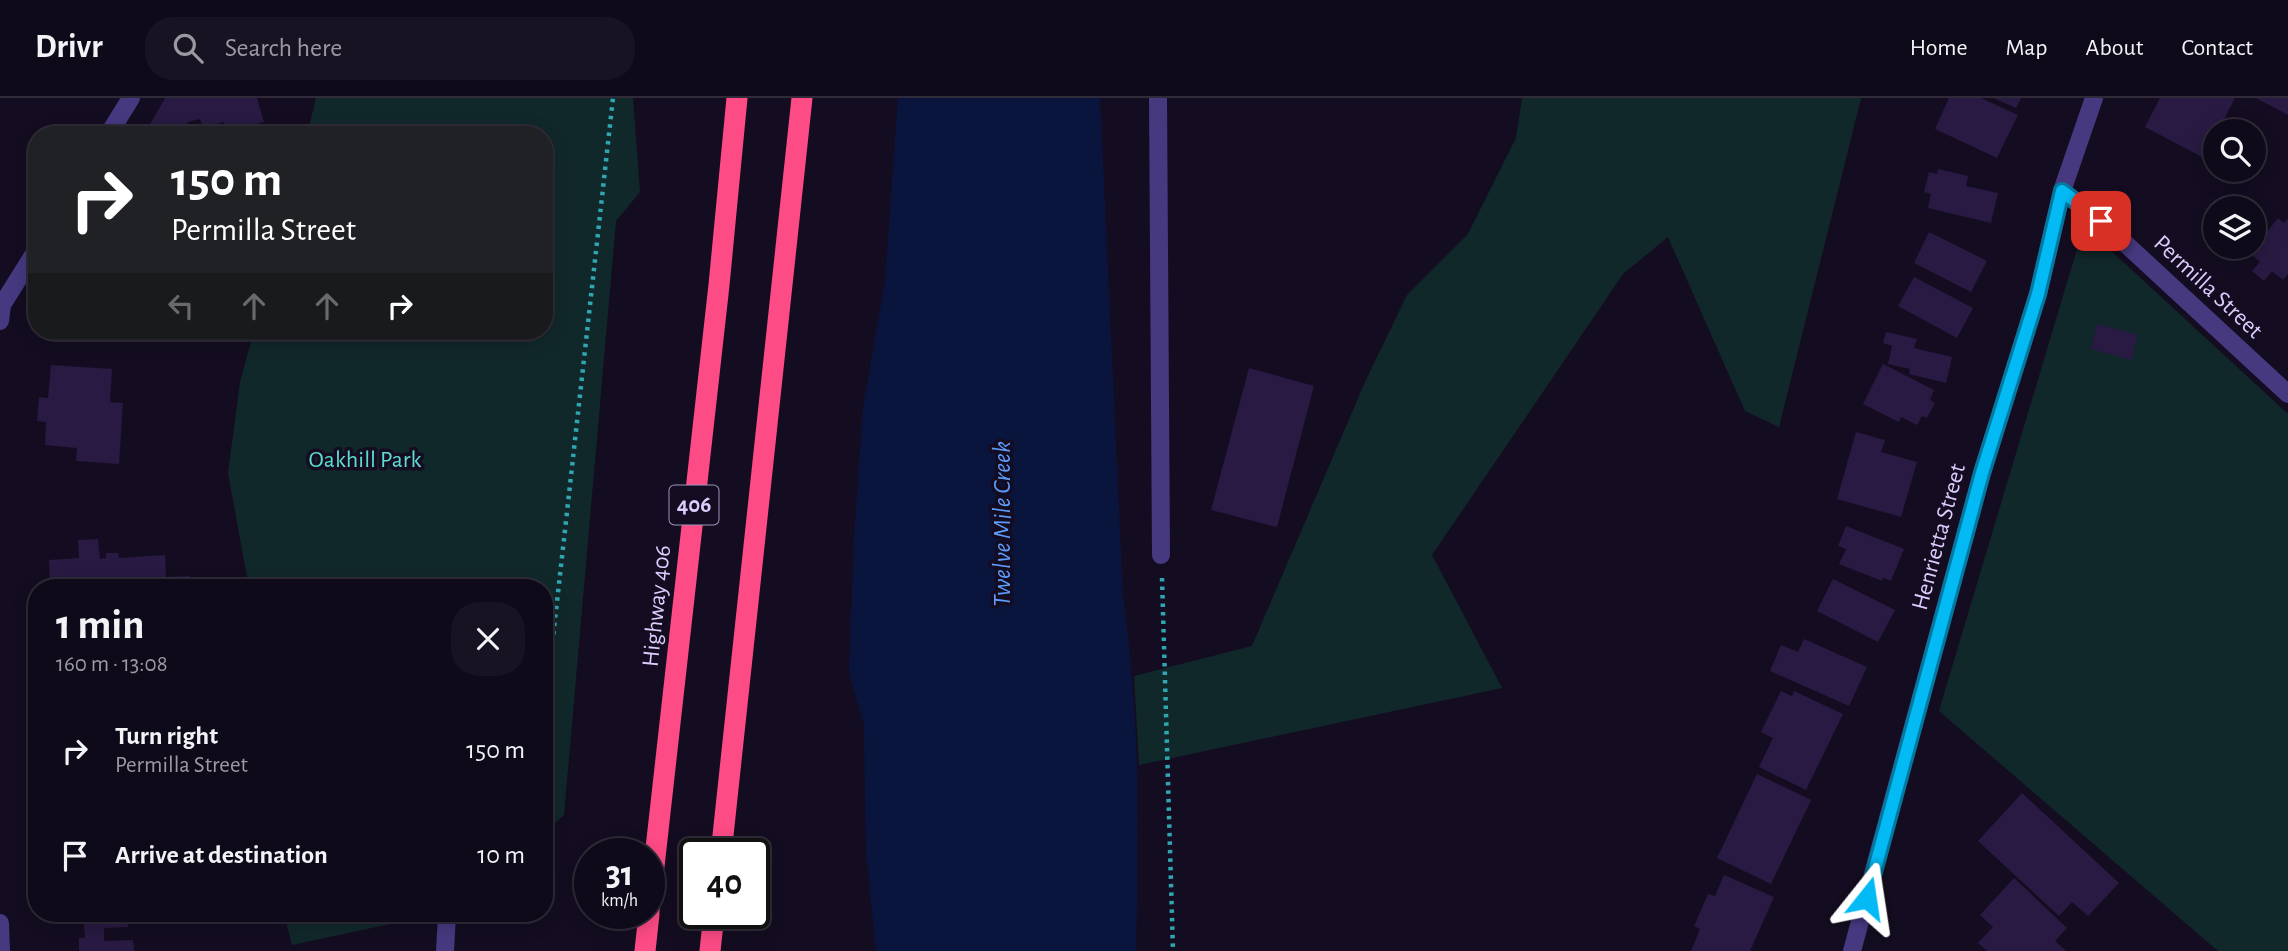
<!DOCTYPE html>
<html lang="en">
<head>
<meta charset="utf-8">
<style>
	:root { --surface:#0f0a19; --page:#181322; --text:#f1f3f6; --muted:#9b9aa2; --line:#2f2b38 }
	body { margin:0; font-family:"Alegreya Sans",sans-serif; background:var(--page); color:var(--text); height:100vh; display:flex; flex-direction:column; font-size:26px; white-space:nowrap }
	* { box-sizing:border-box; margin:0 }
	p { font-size:23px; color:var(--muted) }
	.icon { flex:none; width:38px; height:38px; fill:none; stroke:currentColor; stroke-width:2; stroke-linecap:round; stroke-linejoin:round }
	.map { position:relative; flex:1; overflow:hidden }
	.side { position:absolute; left:28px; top:481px; width:525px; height:343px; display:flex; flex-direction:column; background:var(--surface); border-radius:28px; box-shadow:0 4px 18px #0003,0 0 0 2px var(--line) }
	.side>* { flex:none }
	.banner { position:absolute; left:28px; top:28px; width:525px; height:214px; border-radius:28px; box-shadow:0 4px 18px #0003,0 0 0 2px var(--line); background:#202124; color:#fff; overflow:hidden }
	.buttons { position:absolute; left:2203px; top:21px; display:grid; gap:14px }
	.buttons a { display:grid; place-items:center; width:63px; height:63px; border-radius:50%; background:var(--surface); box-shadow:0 4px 18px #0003,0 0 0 2px var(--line); font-size:35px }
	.speed { position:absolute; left:574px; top:740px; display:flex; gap:14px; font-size:35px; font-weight:700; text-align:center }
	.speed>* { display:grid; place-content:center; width:91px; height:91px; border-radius:50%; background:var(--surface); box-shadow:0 4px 18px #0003,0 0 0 2px var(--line); line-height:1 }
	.speed small { font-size:18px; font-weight:400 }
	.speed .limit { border:4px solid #111; border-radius:10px; background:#fff; color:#111 }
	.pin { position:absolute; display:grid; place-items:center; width:60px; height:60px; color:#fff; margin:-30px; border-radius:14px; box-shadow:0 4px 10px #0006 }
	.me { position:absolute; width:77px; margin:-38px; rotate:15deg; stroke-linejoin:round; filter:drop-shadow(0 0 5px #0008) }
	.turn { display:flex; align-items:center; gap:24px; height:147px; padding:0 28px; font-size:32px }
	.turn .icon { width:91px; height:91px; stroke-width:2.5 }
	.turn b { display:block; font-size:49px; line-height:60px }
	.lanes { display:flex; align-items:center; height:66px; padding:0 28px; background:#0003; justify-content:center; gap:35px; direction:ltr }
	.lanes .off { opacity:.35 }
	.round { display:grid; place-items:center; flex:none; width:74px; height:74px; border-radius:28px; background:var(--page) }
	.head { display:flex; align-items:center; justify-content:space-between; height:119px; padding:0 28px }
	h1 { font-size:42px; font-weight:700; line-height:52px }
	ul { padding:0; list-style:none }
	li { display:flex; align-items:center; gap:21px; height:105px; padding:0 28px }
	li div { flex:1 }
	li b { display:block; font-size:26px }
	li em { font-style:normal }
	header { display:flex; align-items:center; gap:42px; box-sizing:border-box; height:98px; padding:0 35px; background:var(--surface); border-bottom:2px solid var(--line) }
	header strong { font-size:33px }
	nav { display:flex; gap:38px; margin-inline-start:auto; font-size:24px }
	.search { width:490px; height:63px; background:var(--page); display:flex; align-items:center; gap:18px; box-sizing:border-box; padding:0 24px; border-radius:28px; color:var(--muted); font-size:26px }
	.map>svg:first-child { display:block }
</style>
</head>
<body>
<header>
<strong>Drivr</strong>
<div class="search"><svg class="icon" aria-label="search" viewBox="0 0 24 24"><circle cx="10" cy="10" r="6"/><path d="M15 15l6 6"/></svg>Search here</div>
<nav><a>Home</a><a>Map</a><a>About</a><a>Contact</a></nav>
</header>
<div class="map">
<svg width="2288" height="853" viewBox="0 0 2288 853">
	<rect width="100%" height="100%" fill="#140d21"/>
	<!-- green -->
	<path fill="#11282b" d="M316,0H633L640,94L616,123L564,717L544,735V490H249L228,375L240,284L254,233H544V37H307Z
		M1522,0H1861L1779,329L1745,313L1668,139L1623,176L1432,457L1502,590L1139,667L1134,578L1252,548L1365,284L1407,197L1468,136L1516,40Z
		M2095,138L2288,316V853H2218L1939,613L2080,141Z
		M284,816H408L409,822L292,847Z"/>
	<!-- water -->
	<path fill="#0a153e" d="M898,0H1100L1123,499C1140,622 1139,730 1136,853H876L866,755L864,627L849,575L854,442L863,309L885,184Z"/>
	<!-- building -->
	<path fill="#281a42" d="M165,0H257L264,24L227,34L224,24L203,30L200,21L188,24L181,37H144Z
		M1949,0H1981L2018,17L1997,60L1935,31Z
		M1993,0H2021L2016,10Z
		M2160,0H2235L2204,60L2145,29Z
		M2256,0H2288V17Z
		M1938,71L1968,78L1966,88L1998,95L1991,125L1928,110L1931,96L1924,94L1929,74L1937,76Z
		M2278,120L2284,125L2288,120V176L2283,182L2272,173L2264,183L2252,173L2260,164L2250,155Z
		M1929,134L1987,163L1971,194L1914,165Z
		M1914,179L1973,210L1957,240L1898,208Z
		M2097,226L2138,237L2131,262L2091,251Z
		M1886,234L1917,241L1914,250L1952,259L1946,285L1909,276L1910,271L1888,266L1892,248L1883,245Z
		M1883,266L1934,292L1930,302L1935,305L1927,320L1922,318L1917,327L1901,319L1899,324L1863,306Z
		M51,267L112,271L110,304L123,305L119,366L76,363L77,350L45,347L46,324L37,323L39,299L48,300Z
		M1249,270L1314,288L1277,429L1211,412Z
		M1856,334L1885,342L1881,354L1917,364L1901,419L1837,401Z
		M1846,428L1904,451L1891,483L1883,480L1882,483L1839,466L1846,451L1838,448Z
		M98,441L100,461L106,460V455H118L119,460L165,457L166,479L190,478V490H50L49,462L79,460L78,442Z
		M1833,481L1895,512L1878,544L1817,513Z
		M1804,541L1867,569L1849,608L1770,573L1781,547L1798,554Z
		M1781,593L1792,598L1794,593L1843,616L1806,692L1759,669L1773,640L1761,634Z
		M1757,676L1811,702L1771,786L1717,760Z
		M2022,695L2119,785L2088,818L2072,804L2059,818L1978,743Z
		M1724,777L1774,799L1750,853H1691L1700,831L1694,828L1708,796L1715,798Z
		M2014,780L2067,830L2055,843L2066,853H1987L1978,845L1993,829L1980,817Z
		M83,816H127L128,829L104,830V843L133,842L134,853H79V840H85Z"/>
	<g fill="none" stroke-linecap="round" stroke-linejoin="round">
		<!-- path -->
		<path stroke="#2fa6b1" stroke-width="4.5" stroke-dasharray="3.5 5" stroke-linecap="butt" d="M1162,480L1173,853
			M544,621L613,0"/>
		<!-- minor -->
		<path stroke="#463980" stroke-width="18" d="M1158,0L1161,457
			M108,37L131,0
			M2062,93L2101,123L2288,296
			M0,223L2,207L37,151
			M0,825L1,853
			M445,853L447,816"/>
		<!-- tertiary -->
		<path stroke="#463980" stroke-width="18" d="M1852,853L1982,375L2038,196L2062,93L2094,0"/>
		<!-- motorway -->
		<path stroke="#fd4b86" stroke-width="21" d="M721,756L802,0
			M649,813L719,187L737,0
			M645,853L649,816
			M710,853L714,816"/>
	</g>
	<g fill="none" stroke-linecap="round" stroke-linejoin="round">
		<defs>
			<path id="route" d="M1867,800L1982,375L2038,196L2062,93L2101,123"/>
		</defs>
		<!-- route casing -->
		<use href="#route" stroke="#02799f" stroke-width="18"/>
		<!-- route -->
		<use href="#route" stroke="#03baf5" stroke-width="12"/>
	</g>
	<g text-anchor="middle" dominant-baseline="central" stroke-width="7" stroke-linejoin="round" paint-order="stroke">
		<!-- shield labels -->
		<rect fill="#140d21" stroke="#9f94bc" stroke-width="2" x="669.5" y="387.5" width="49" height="39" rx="5"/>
		<g font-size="23" font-weight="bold" fill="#dbcefe">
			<text x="694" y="407">406</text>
		</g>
		<!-- street labels -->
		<g font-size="24" fill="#dbcefe" stroke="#140d21">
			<text transform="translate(2208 189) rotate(43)">Permilla Street</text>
			<text transform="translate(1939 439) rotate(-75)">Henrietta Street</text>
			<text transform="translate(657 508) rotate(-84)">Highway 406</text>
		</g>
		<!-- park labels -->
		<g font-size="24" fill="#5bddd0" stroke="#140d21">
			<text x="365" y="362">Oakhill Park</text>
		</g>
		<!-- water labels -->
		<g font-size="26" font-style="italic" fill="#5d9cfd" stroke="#140d21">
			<text transform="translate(1002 426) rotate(-90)">Twelve Mile Creek</text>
		</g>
	</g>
</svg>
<div class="buttons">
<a><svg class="icon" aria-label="search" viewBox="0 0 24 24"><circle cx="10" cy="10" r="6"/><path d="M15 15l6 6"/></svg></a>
<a><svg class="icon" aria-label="layers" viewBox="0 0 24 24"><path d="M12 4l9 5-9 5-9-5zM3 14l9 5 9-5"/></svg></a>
</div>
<div class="speed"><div>31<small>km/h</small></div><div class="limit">40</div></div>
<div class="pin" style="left:2101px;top:123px;background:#d93025"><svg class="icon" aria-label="arrive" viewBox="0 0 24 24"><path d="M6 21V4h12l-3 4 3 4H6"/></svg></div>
<svg class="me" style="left:1867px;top:800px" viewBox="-20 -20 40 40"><path d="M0-17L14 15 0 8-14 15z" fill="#03baf5" stroke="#fff" stroke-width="4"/></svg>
<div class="banner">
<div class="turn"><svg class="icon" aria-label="right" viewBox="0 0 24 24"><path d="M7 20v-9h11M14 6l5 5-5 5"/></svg><div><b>150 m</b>Permilla Street</div></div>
<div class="lanes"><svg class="icon off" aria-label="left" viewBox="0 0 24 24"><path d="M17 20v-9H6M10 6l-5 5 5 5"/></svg><svg class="icon off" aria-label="ahead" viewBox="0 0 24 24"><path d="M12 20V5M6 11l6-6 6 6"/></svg><svg class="icon off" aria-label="ahead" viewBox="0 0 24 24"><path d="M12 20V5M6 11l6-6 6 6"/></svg><svg class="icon" aria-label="right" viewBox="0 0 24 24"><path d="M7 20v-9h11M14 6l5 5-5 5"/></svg></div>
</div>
<section class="side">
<div class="head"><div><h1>1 min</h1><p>160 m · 13:08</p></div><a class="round"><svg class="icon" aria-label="close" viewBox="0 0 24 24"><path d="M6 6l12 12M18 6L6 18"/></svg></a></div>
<ul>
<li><svg class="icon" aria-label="right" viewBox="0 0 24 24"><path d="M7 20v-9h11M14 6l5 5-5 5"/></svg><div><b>Turn right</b><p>Permilla Street</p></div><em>150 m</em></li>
<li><svg class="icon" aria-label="arrive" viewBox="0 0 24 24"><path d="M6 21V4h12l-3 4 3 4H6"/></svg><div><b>Arrive at destination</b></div><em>10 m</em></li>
</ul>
</section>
</div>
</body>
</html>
